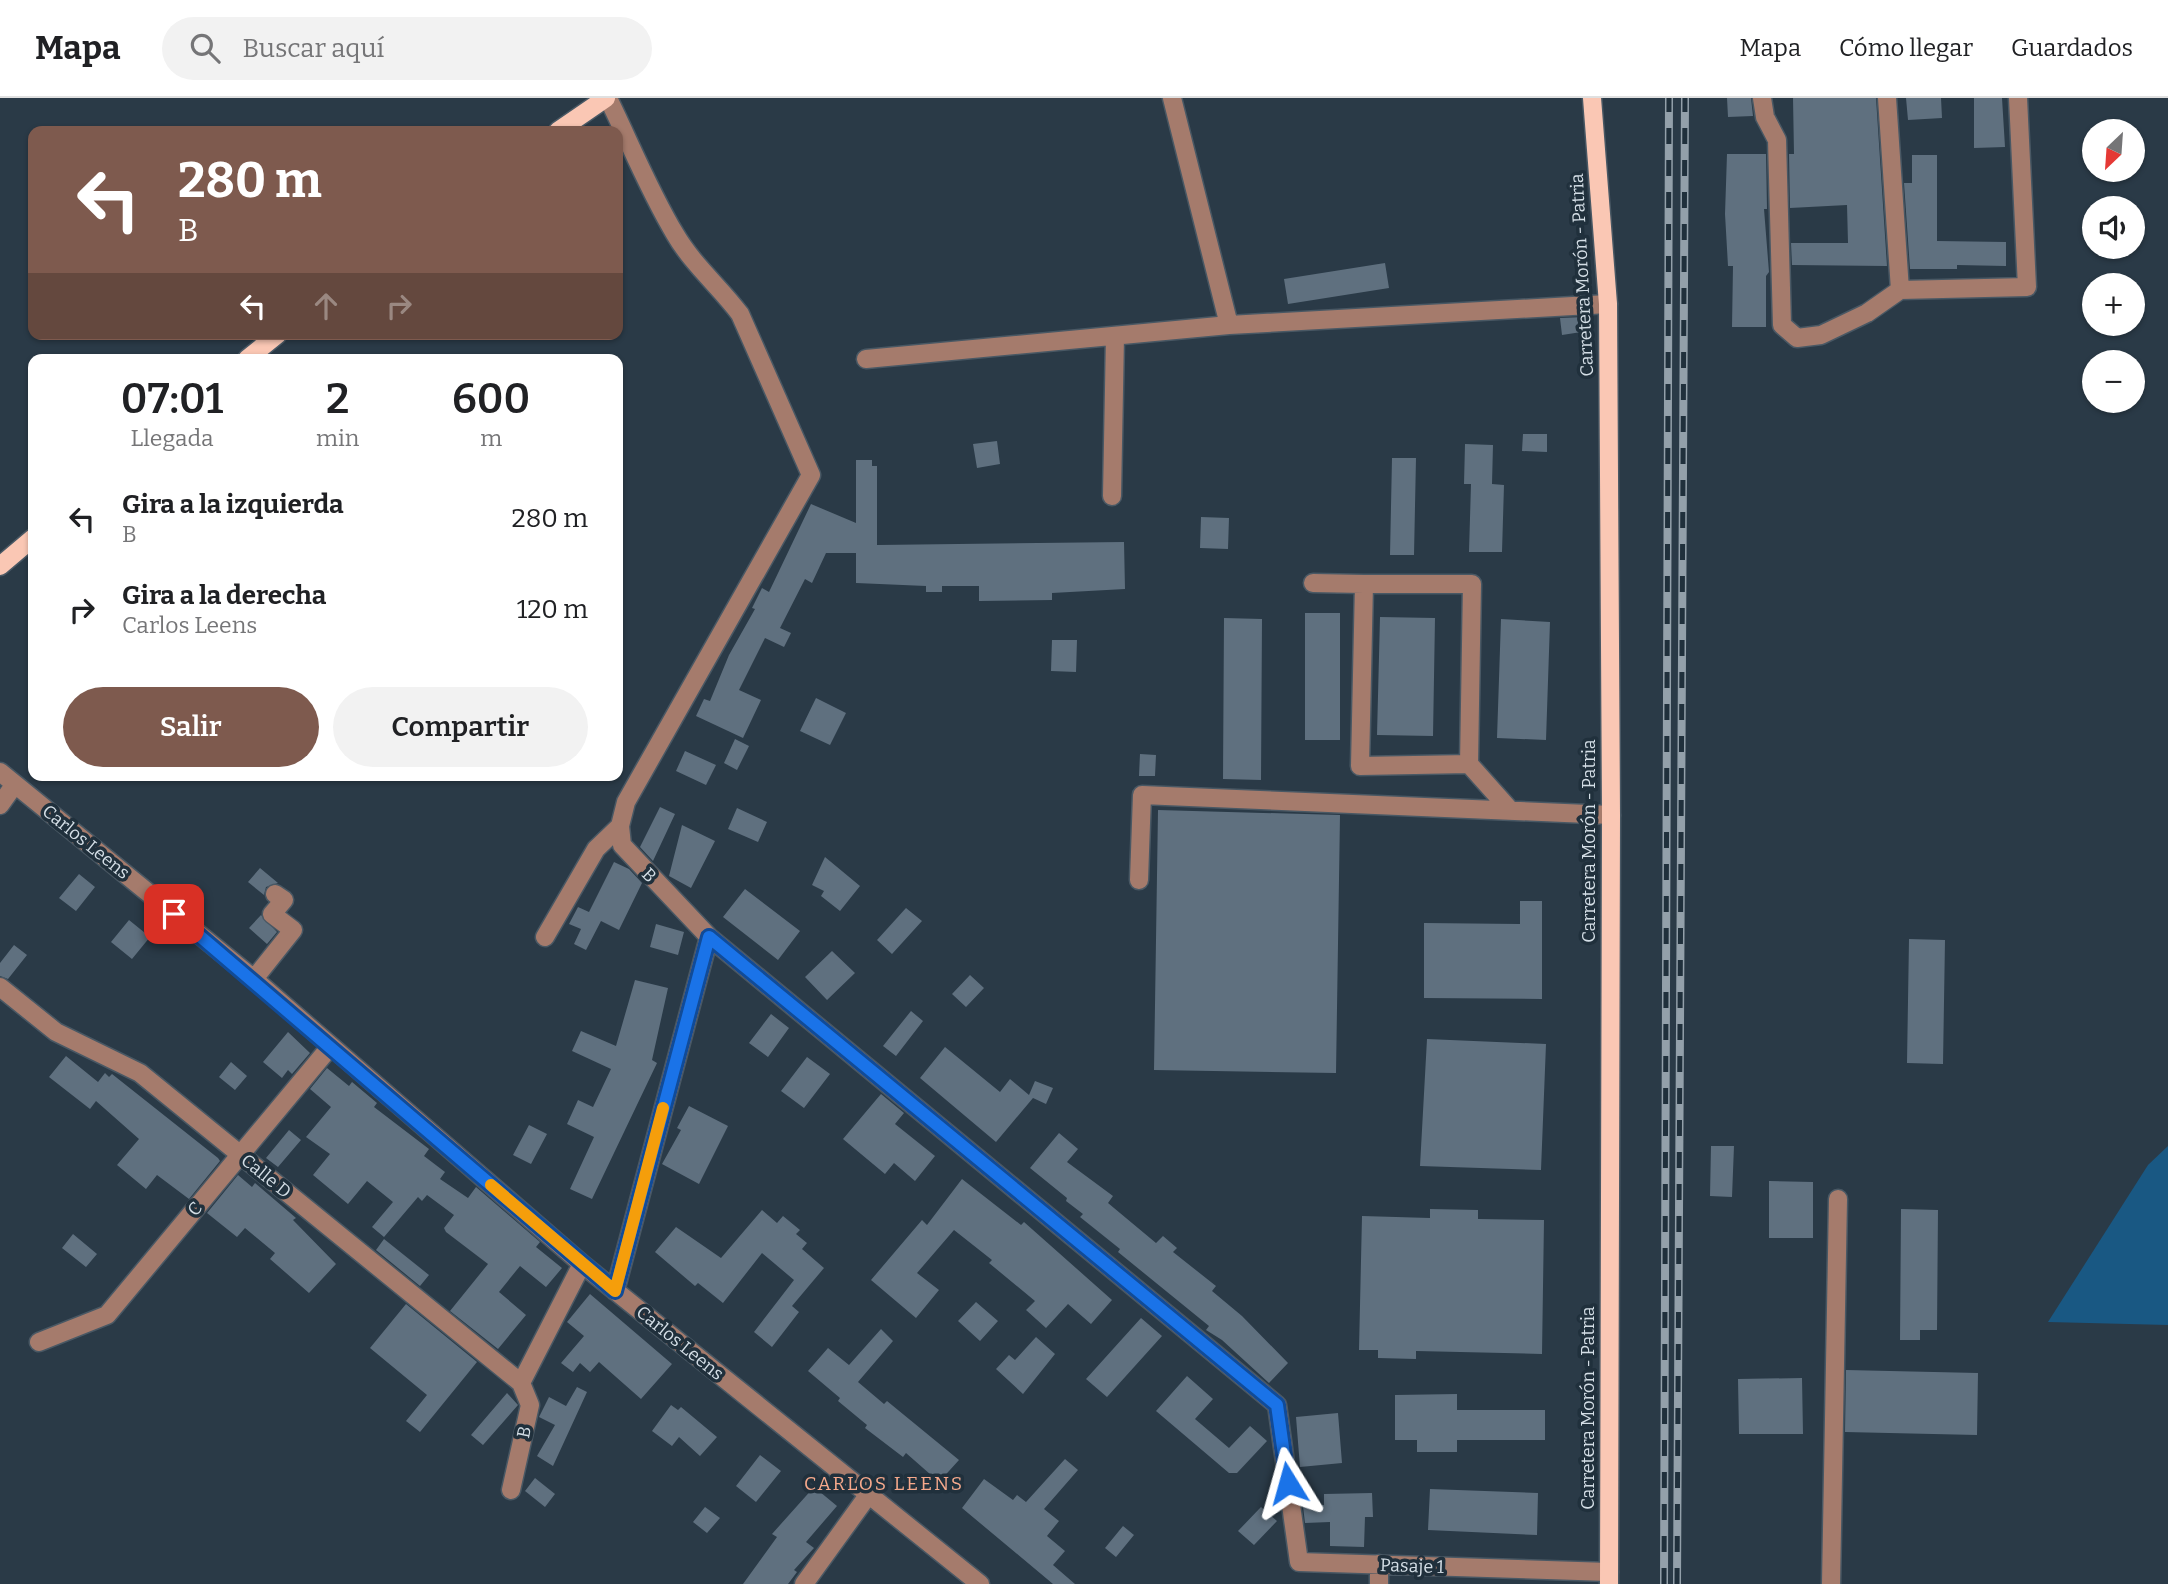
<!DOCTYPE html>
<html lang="es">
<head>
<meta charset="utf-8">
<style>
	:root { --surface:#fff; --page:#f2f2f2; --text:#202124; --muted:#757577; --line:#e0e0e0; --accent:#7e5a4e }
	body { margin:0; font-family:Bitter,serif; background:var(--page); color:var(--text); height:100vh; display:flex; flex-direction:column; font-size:26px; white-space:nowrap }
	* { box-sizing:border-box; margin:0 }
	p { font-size:23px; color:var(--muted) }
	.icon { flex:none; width:38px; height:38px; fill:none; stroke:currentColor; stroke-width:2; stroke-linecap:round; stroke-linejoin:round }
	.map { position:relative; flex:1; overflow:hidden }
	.sheet { position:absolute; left:28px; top:256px; width:595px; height:427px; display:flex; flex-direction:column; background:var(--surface); border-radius:14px; box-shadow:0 2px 5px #0004 }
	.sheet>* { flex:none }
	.hud { position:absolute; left:28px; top:28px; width:595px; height:214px; border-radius:14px; box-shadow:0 2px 5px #0004; background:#7e5a4e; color:#fff; overflow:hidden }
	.needle { width:46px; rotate:205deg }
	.tools { position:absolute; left:2082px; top:21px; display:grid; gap:14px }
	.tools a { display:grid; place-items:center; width:63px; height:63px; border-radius:50%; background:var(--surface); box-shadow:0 2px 5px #0004; font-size:35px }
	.pin { position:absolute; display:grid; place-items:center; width:60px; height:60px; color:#fff; margin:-30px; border-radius:14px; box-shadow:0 4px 10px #0006 }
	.me { position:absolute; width:77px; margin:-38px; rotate:352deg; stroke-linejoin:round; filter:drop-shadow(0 0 5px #0008) }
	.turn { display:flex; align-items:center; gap:24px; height:147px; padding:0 35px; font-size:32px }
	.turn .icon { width:91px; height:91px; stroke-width:2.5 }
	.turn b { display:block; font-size:49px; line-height:60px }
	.lanes { display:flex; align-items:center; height:66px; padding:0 35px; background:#0003; justify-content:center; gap:35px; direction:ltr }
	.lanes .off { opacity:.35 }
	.eta { display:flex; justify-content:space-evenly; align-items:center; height:119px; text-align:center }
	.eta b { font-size:42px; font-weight:600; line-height:49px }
	.button { display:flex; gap:14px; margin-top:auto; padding:14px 35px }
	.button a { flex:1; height:80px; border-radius:42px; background:var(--accent); color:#fff; font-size:28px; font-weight:600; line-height:80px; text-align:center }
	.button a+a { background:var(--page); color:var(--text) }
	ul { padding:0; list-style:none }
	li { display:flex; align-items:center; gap:21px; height:91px; padding:0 35px }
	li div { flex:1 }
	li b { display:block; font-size:26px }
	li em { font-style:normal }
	header { display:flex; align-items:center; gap:42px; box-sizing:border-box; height:98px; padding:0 35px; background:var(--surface); border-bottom:2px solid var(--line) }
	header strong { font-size:33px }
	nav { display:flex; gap:38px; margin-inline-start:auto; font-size:24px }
	.search { width:490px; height:63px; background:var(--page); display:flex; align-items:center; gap:18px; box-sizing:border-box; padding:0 24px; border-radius:38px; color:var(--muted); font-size:26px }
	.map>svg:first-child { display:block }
</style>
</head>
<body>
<header>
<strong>Mapa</strong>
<div class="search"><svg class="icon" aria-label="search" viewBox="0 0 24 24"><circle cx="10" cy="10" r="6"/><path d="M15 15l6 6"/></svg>Buscar aquí</div>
<nav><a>Mapa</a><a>Cómo llegar</a><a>Guardados</a></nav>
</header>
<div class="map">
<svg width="2168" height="1486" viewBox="0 0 2168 1486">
	<rect width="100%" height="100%" fill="#2a3a47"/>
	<!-- green -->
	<path fill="#195883" d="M2168,1048V1227L2048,1224L2148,1067Z"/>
	<!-- building -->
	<path fill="#5f707f" d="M1727,0H1751L1753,18L1728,19Z
		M1793,0H1876L1887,168L1792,167L1791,145H1848L1847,107L1790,110L1789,56H1794Z
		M1906,0H1941L1942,20L1908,22Z
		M1974,0H2002L2005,49L1974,50Z
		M1727,56H1766L1767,111H1764L1769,174L1766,178V229H1732L1733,168H1728L1725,116Z
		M1912,57H1937V143L2006,144V168L1957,167V171H1910L1904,85H1912Z
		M1385,165L1389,190L1288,206L1284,181Z
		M1585,219L1588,233L1562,237L1560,220Z
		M1523,336H1547V354L1522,353Z
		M997,343L1000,366L977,370L973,346Z
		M1465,346L1493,347L1492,386L1504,387L1502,454H1469L1471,386H1464Z
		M1392,360H1416L1414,457H1390Z
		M856,362H872V368H877V447L1124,444L1125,491L1052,495V502L979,503V488H942V494H926V488L856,485V455H826L812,485L805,481L780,530L791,535L784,549L765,540L739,592L761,602L743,640L696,618L704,601L710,603L729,557L755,511L752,510L762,490L769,494L811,406L856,425Z
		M1201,419L1229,420L1228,451L1200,450Z
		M1305,515H1340V642H1305Z
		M1380,519L1435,520L1433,638L1377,637Z
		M1224,520L1262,521L1261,682L1223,681Z
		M1501,521L1550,524L1546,642L1497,640Z
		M1052,542H1077L1076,574L1051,573Z
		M816,600L846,615L830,647L800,633Z
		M735,641L749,648L737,672L724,665Z
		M685,653L716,667L706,687L676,673Z
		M1140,656L1156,657L1155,678H1139Z
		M660,709L675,716L653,763L640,749Z
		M737,710L767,724L758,744L728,731Z
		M1158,712L1340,717L1336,975L1154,972Z
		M682,727L715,743L691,790L669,778Z
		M825,759L860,788L840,813L821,798L824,793L812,787Z
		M614,764L629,771L642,785L619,832L601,823L586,852L574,846L581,831L569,826L578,809L589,814Z
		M260,770L278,785L266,789L264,797L248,784Z
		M79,776L95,789L76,813L59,800Z
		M745,791L800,833L778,862L723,819Z
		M1520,803H1542V901L1424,900V825L1520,826Z
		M906,810L922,823L892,856L877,842Z
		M261,817L277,834L267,846L249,830Z
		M129,822L150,839L132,861L111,844Z
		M656,826L684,834L678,857L650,849Z
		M1909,841L1945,842L1943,966L1907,965Z
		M14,847L27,857L8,881L0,878V865Z
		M832,853L855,875L827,902L805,879Z
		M970,877L984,890L966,909L952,896Z
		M635,882L668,890L652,962L657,965L592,1101L570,1091L594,1039L567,1026L578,1002L593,1009L611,971L572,953L581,933L616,948Z
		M911,913L923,923L896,958L883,948Z
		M771,916L789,930L768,959L749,945Z
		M288,934L310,955L292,976L288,972L282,980L263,964Z
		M1427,941L1546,946L1541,1072L1420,1068Z
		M945,949L1000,994L1010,981L1029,997L1035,983L1053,990L1046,1006L1033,1000L996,1044L920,980Z
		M66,958L98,984L105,975L109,979L112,976L218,1060L220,1063L189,1101L157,1077L146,1091L117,1067L139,1041L96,1003L90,1011L49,979Z
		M807,959L830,976L804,1010L781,993Z
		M231,964L247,978L235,992L219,979Z
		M327,970L349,988L352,984L377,1005L374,1009L429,1051L424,1058L445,1074L440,1081L468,1100L476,1089L540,1144L536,1149L562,1170L546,1189L520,1168L499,1194L526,1217L498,1251L450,1213L488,1166L446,1134L444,1130L454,1117L427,1097L422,1103L418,1099L384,1139L372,1129L393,1104L367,1083L348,1106L313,1077L330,1056L306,1039L331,1009L310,991Z
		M881,996L904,1015L895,1026L935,1058L915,1083L894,1065L885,1076L843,1041Z
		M689,1008L728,1028L699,1086L662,1066L681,1032L677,1030Z
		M529,1027L547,1036L531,1066L513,1057Z
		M289,1032L301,1042L278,1069L266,1060Z
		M1059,1035L1078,1051L1067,1064L1113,1098L1108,1105L1156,1145L1163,1138L1177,1150L1173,1154L1216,1188L1212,1193L1242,1218L1288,1265L1269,1285L1222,1242L1206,1232L1209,1228L1118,1154L1120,1151L1080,1119L1083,1116L1066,1103L1067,1100L1030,1070Z
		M1711,1048H1734L1732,1099L1710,1098Z
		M238,1077L252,1089L255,1085L296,1120L293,1122L336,1166L309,1195L270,1161L275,1155L245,1130L237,1139L207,1115Z
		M962,1081L1021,1127L1024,1124L1112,1202L1091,1226L1068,1206L1046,1230L1026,1212L1035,1203L989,1165L992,1162L954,1132L917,1175L939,1192L916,1220L871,1182L922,1122L927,1127Z
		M1769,1083L1813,1084V1140H1769Z
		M1430,1111L1478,1112V1121L1544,1122L1542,1256L1416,1253V1261L1378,1260V1252H1359L1362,1118L1430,1120Z
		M1901,1111L1938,1112L1937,1232H1920V1242H1900Z
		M762,1112L777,1125L783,1118L800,1132L796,1136L807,1145L802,1151L824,1170L792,1208L799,1214L772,1249L754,1234L794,1182L762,1155L723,1205L698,1185L695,1188L655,1154L676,1129L721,1160Z
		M73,1136L97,1156L86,1169L62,1150Z
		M384,1141L429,1177L420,1188L376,1152Z
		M590,1196L672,1266L641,1301L599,1264L590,1274L580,1265L573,1274L561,1265L584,1238L567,1224Z
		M976,1204L998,1223L980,1243L958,1223Z
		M406,1206L477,1264L420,1334L406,1323L427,1297L370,1250Z
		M1141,1220L1162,1238L1107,1299L1086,1281Z
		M881,1231L893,1243L858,1284L884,1306L887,1303L959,1362L939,1384L906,1355L903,1359L865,1330L867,1327L838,1303L840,1300L808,1273L828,1250L849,1267Z
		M1036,1239L1055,1256L1023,1296L996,1271L1009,1257L1015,1262Z
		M1846,1272L1978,1275L1977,1337L1845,1334Z
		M1187,1278L1213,1301L1195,1321L1229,1350L1250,1328L1267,1343L1237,1375H1229L1156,1313Z
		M1802,1280L1803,1336H1739L1738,1281Z
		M577,1289L587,1294L553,1368L537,1358L555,1327L539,1319L549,1299L566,1308Z
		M507,1295L518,1307L483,1347L471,1337Z
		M1457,1296V1312H1545V1342H1457V1354H1417V1342H1395V1297Z
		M671,1307L678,1312L681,1309L717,1339L700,1358L679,1339L672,1348L652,1333Z
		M1338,1315L1342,1365L1300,1369L1296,1319Z
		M760,1357L781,1373L756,1404L736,1388Z
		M1065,1361L1078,1372L1044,1411L1059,1423L1047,1438L1065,1453L1053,1467L1075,1486H1053L962,1410L984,1381L1013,1402L1017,1397L1026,1404Z
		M535,1380L555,1396L545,1409L525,1393Z
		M814,1389L837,1408L806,1444L814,1450L794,1472L797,1474L788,1486H743L777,1439L772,1436Z
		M1430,1391L1538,1395L1537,1437L1428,1432Z
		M1372,1395L1373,1419H1365L1364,1449L1330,1448V1424L1305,1425L1303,1408L1324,1407V1396Z
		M705,1409L720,1420L707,1435L693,1424Z
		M1261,1409L1277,1423L1254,1447L1238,1433Z
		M1123,1428L1134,1437L1116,1459L1105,1450Z"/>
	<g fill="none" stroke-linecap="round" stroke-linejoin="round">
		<defs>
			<path id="minor" d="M608,0C630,45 649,93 675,136C693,167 719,188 740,216L811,377L626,704L620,728L622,747L709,839L1277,1307L1299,1464L1609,1474
				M1172,0L1229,227
				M1762,0L1765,19L1777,42L1782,227L1797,240L1821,237L1867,215L1900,192L2027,189L2018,0
				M1887,0L1900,192
				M866,261L1229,227L1608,206
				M1112,398L1115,238
				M1313,485L1364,486
				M1469,666L1360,668L1364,486H1472L1469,666L1510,712
				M0,674L254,881L582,1166L980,1486
				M0,707L15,686
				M1139,782L1142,697L1611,717
				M545,839L596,751L620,728
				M254,881L293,832L272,816L284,802L275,796
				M0,889L56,934L140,975L521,1285L530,1307L511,1392
				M615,1193L709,839
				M39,1244L107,1217L330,949
				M521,1285L582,1166
				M1379,1466V1486
				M804,1486L869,1396
				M1831,1486L1838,1101"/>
			<path id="major" d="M1592,0L1608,206L1611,717L1609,1486
				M558,33L606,0
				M247,261L278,236
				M0,468L33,440"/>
		</defs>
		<!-- minor casing -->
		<use href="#minor" stroke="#495864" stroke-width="21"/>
		<!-- major casing -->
		<use href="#major" stroke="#495864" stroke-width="21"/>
		<!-- minor -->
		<use href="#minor" stroke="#a57b6c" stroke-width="18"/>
		<!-- major -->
		<use href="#major" stroke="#fac7b4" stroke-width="18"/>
		<defs>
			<path id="rail" d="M1664,1486L1669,0
				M1677,1486L1685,0"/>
		</defs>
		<!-- rail casing -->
		<use href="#rail" stroke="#93a0aa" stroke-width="8"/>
		<!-- rail -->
		<use href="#rail" stroke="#20303c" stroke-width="5" stroke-dasharray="16" stroke-linecap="butt"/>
	</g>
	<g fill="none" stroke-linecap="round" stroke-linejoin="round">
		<defs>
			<path id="route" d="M174,816L615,1193L709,839L1277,1307L1288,1385"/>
		</defs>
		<!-- route casing -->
		<use href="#route" stroke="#114b97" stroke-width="18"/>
		<!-- route -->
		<use href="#route" stroke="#1a73e8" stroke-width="12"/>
		<!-- slow -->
		<path stroke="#f59e0b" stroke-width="12" d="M491,1087L615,1193L663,1010"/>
	</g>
	<g text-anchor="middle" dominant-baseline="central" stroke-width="7" stroke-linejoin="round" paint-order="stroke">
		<!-- street labels -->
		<g font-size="18" fill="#d4dee6" stroke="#20303c">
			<text transform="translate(1582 177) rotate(-93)">Carretera Morón - Patria</text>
			<text transform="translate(1589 743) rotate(-90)">Carretera Morón - Patria</text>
			<text transform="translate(86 744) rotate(39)">Carlos Leens</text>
			<text transform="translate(649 777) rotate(45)">B</text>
			<text transform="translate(266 1078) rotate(39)">Calle D</text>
			<text transform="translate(195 1111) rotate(-50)">C</text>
			<text transform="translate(680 1245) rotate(39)">Carlos Leens</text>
			<text transform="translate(1588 1310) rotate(-90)">Carretera Morón - Patria</text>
			<text transform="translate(524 1334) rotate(-78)">B</text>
			<text transform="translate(1412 1468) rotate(2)">Pasaje 1</text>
		</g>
		<!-- neighbourhood labels -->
		<g font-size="19" letter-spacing="2" fill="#f6a98c" stroke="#20303c">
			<text x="884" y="1385">CARLOS LEENS</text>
		</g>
	</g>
</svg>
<div class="tools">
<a><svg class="needle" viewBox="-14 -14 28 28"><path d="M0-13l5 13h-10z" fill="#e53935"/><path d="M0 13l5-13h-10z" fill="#757577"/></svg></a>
<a><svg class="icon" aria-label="sound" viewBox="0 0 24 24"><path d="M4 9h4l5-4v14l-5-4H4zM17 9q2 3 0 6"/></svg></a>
<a>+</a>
<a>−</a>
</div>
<div class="pin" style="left:174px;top:816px;background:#d93025"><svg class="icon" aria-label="arrive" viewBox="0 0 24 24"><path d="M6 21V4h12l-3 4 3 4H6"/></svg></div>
<svg class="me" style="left:1288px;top:1385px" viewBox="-20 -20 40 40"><path d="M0-17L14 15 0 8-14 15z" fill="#1a73e8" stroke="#fff" stroke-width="4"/></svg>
<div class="hud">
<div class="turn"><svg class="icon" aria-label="left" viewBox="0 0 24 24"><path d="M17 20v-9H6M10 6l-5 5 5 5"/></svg><div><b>280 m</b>B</div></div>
<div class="lanes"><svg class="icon" aria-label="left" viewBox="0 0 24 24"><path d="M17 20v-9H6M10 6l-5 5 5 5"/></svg><svg class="icon off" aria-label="ahead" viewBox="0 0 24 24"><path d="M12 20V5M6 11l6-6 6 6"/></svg><svg class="icon off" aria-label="right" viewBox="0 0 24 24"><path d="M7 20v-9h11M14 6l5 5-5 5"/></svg></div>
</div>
<section class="sheet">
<div class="eta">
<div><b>07:01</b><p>Llegada</p></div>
<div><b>2</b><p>min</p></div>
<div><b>600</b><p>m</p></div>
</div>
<ul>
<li><svg class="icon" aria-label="left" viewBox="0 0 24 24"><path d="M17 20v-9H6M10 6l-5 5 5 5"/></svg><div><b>Gira a la izquierda</b><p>B</p></div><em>280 m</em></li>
<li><svg class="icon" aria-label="right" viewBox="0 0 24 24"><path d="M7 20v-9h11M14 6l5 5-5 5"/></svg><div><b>Gira a la derecha</b><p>Carlos Leens</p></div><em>120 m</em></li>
</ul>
<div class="button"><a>Salir</a><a>Compartir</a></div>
</section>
</div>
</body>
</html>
